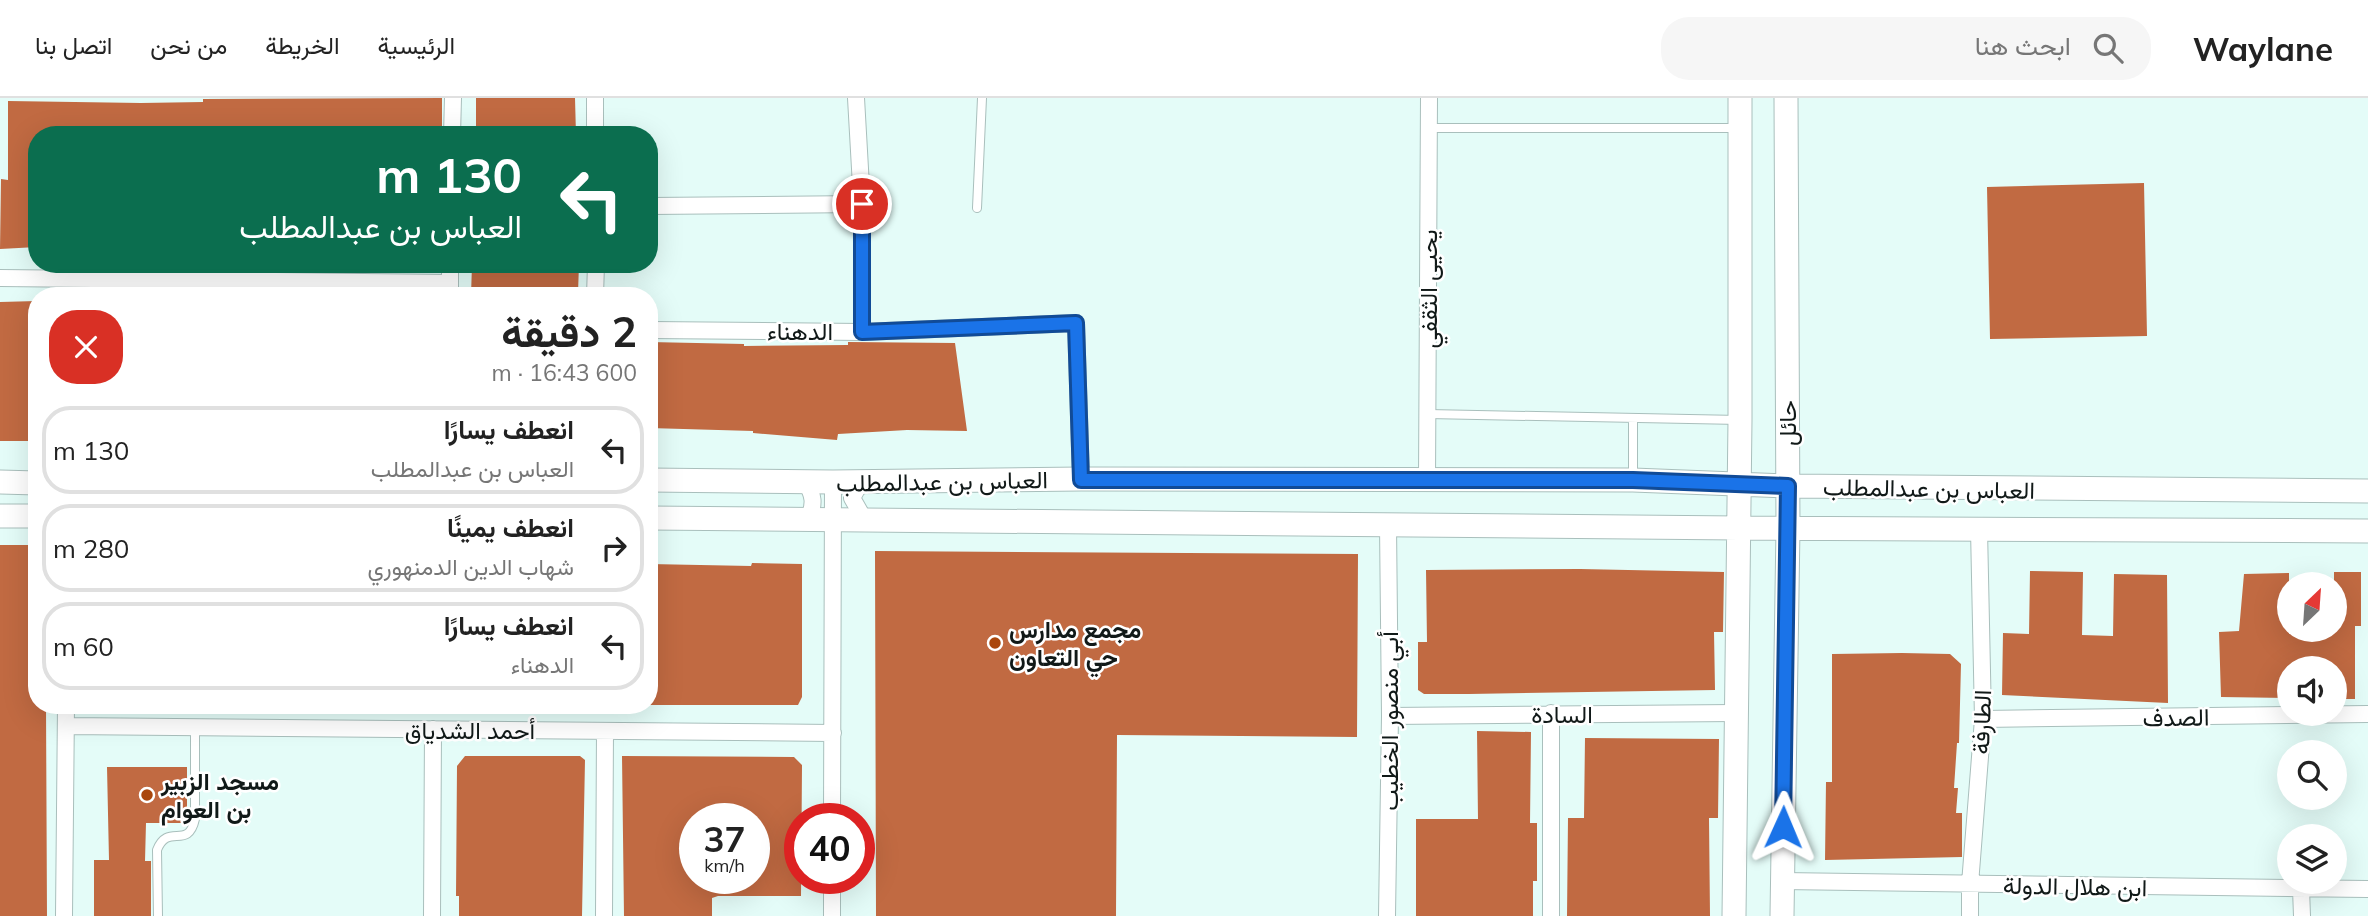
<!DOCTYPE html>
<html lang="ar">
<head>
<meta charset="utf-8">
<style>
	:root { --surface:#fff; --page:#f6f6f6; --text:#222; --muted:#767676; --line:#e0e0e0 }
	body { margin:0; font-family:Mulish,Vazirmatn,sans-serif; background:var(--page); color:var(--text); direction:rtl; height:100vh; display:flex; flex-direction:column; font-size:26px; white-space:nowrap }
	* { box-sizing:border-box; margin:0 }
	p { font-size:23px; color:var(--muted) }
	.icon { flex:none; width:38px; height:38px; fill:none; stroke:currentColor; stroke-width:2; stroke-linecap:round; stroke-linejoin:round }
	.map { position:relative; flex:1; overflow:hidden; direction:ltr }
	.side { position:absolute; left:28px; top:189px; width:630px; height:427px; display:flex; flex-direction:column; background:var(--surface); border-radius:28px; box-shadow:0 7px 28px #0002; direction:rtl }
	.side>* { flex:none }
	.top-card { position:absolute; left:28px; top:28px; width:630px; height:147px; border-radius:28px; box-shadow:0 7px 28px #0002; direction:rtl; background:#0b6e4f; color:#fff; overflow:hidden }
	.needle { width:46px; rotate:25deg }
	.controls { position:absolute; left:2277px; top:474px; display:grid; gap:14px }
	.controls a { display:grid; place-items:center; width:70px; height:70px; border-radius:50%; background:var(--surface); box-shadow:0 7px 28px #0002; font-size:35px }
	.speed { position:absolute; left:679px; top:705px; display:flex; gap:14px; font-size:35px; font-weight:700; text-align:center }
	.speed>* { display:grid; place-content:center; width:91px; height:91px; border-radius:50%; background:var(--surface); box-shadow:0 7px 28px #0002; line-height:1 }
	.speed small { font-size:18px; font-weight:400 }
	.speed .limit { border:10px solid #d22; background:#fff; color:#111 }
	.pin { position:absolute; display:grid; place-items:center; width:60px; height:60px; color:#fff; margin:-30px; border:4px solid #fff; border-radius:50%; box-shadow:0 2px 7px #0007 }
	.me { position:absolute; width:77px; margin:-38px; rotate:1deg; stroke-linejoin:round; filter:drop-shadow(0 0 5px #0008) }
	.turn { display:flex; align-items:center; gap:24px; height:147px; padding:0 21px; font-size:32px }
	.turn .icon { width:91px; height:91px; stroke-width:2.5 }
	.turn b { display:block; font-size:49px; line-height:60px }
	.round { display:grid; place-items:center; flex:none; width:74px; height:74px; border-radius:28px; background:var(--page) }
	.summary { display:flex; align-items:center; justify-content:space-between; height:119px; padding:0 21px }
	h1 { font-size:42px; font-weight:700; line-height:52px }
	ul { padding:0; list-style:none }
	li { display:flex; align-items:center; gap:21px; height:88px; margin:0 14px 10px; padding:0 7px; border:4px solid var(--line); border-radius:28px }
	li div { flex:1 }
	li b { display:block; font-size:26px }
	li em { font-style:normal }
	header { display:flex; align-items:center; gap:42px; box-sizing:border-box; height:98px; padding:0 35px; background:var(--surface); border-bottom:2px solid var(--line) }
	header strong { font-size:33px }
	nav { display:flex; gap:38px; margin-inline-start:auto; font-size:24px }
	.search { width:490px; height:63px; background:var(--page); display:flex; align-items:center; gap:18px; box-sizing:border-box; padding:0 24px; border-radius:28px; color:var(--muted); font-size:26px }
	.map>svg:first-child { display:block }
</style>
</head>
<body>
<header>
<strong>Waylane</strong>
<div class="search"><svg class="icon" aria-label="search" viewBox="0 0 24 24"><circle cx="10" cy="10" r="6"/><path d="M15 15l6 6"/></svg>ابحث هنا</div>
<nav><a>الرئيسية</a><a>الخريطة</a><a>من نحن</a><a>اتصل بنا</a></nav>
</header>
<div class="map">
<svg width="2368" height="818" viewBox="0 0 2368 818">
	<rect width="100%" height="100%" fill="#e4fcf8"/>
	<!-- building -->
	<path fill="#c16a42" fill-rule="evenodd" d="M442,0V37H37V149L0,151L1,81L8,82V3L141,5L203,4V1Z
		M476,0H575L576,37H476Z
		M2144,85L2147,238L1990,241L1987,89Z
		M472,166H579L578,195L471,198Z
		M37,203V343H0V204Z
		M649,244L744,246V248L848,247V244L955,245L967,333L907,332L838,336L837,342L753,335V333L649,330Z
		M0,447H37V607H46L47,818H0Z
		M875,453L1358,456L1357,639L1117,637L1116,818H876Z
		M752,465L802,466V599L798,607H649V466L751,468Z
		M1580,471L1724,474L1723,534H1714L1715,592L1469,596H1424L1418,592V544H1427L1426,472Z
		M2030,473L2083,474L2082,537L2113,538L2114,476L2167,477L2168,605L2002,597L2003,535L2029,536Z
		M2334,474H2361V528H2355V601H2334V570H2287L2288,600L2221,599L2219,534L2239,533L2244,476L2289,475V536L2334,534Z
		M1902,555L1950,556L1961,566L1959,645H1957L1954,690H1958L1956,715H1962V759L1825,762L1826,684H1832V556Z
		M1477,633L1531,634L1530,725H1537V783H1533V818H1416V721H1478Z
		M1585,640L1719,641L1718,720H1709L1710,818H1567L1568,720H1584Z
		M465,658H580L585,662L582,818H459V798H456L457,668Z
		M622,658L794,659L802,667L801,798H718L712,800V818H624ZM695,721H754V780H695Z
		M107,669H187V725H146L145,763H151V818H94V762H109Z"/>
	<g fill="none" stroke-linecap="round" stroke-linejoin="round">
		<defs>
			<path id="lane" d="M1429,30H1737
				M977,110L982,0
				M1428,316L1740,322
				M1633,380V320
				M158,818L157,752C168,724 188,753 195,721V629"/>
			<path id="street" d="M595,0V37
				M856,0L862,106V234
				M452,37L453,0
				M649,108L862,106
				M0,180L450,185
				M450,198V166
				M595,198L596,166
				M649,232L862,234L1076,225L1081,381
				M1427,382L1429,0
				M805,384C814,397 815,406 808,421
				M864,421L852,400L857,391L865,384
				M1390,618L1735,615
				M1983,621L2368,616
				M66,628L833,635
				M832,721L833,384
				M1782,783L2368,791
				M2301,791L2302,818
				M64,818L66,607
				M432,818L433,631
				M604,818L605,633
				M832,818V780
				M1387,818L1390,618L1388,427
				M1551,818V615
				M1970,818V786L1983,621L1979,431"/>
			<path id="secondary" d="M649,382L833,384L1081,381L1633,382L1788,388L2368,393
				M0,384L37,385
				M0,418H37
				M649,420L1739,430L2368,433
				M1734,818L1740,322V0
				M1782,818L1788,430L1786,0"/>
		</defs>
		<!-- lane casing -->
		<use href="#lane" stroke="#a9bfbc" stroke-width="10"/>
		<!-- street casing -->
		<use href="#street" stroke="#a9bfbc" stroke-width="18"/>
		<!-- secondary casing -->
		<use href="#secondary" stroke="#a9bfbc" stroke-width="25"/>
		<!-- lane -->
		<use href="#lane" stroke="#fff" stroke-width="8"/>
		<!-- street -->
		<use href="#street" stroke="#fff" stroke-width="16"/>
		<!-- secondary -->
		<use href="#secondary" stroke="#fff" stroke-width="23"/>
	</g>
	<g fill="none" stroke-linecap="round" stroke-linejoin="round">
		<defs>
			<path id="route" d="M862,106V234L1076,225L1081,382H1633L1788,388L1783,729"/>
		</defs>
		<!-- route casing -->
		<use href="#route" stroke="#114b97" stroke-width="18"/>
		<!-- route -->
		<use href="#route" stroke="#1a73e8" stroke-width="12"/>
	</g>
	<!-- markers -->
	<g fill="#aa470d" stroke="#fff" stroke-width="2.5">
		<circle cx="995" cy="545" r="7"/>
		<circle cx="147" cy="697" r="7"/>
	</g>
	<g text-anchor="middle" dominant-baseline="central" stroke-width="5" stroke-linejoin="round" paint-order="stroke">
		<!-- street labels -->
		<g font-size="24" fill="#111918" stroke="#fff">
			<text transform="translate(1428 191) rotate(-90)">يحيى الثقفي</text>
			<text x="800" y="233">الدهناء</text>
			<text transform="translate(1787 325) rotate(-90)">حائل</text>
			<text transform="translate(942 383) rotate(-1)">العباس بن عبدالمطلب</text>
			<text transform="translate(1929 390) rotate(1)">العباس بن عبدالمطلب</text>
			<text x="1562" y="616">السادة</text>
			<text transform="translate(2176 619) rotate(-1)">الصدف</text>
			<text transform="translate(1389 623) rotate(-90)">أبي منصور الخطيب</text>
			<text transform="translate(1981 624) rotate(-88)">الطارفة</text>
			<text x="470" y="632">أحمد الشدياق</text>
			<text transform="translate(2075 788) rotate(1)">ابن هلال الدولة</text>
		</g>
		<!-- poi labels -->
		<g font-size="24" font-weight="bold" fill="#111918" stroke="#fff" text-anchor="start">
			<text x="1009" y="531">مجمع مدارس<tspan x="1009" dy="28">حي التعاون</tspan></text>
			<text x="161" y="683">مسجد الزبير<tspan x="161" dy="28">بن العوام</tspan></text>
		</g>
	</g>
</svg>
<div class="controls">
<a><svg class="needle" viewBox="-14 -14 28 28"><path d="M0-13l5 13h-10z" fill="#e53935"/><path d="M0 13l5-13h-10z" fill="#767676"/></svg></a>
<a><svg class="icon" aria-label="sound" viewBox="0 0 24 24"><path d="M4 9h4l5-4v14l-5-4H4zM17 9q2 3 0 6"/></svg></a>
<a><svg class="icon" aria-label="search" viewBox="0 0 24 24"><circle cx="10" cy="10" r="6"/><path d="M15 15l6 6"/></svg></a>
<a><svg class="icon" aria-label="layers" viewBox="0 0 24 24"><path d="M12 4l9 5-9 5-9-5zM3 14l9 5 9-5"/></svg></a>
</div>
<div class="speed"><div>37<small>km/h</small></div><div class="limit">40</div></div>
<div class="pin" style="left:862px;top:106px;background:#d93025"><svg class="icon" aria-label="arrive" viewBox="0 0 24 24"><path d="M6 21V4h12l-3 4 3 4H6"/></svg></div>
<svg class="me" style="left:1783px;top:729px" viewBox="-20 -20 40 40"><path d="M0-17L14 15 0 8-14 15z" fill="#1a73e8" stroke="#fff" stroke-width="4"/></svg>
<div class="top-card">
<div class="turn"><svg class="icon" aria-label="left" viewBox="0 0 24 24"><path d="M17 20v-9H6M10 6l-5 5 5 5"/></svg><div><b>130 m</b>العباس بن عبدالمطلب</div></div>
</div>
<section class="side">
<div class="summary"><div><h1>2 دقيقة</h1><p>600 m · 16:43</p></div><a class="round" style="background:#d93025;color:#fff"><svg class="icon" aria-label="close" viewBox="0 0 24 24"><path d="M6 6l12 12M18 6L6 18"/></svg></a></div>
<ul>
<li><svg class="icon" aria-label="left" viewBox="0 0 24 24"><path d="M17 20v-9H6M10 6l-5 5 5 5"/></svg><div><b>انعطف يسارًا</b><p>العباس بن عبدالمطلب</p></div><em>130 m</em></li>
<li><svg class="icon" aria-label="right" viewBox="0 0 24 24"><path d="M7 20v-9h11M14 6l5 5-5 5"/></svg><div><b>انعطف يمينًا</b><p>شهاب الدين الدمنهوري</p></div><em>280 m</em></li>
<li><svg class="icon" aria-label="left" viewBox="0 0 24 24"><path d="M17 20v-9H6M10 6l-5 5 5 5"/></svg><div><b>انعطف يسارًا</b><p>الدهناء</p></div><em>60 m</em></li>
</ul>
</section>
</div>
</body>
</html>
